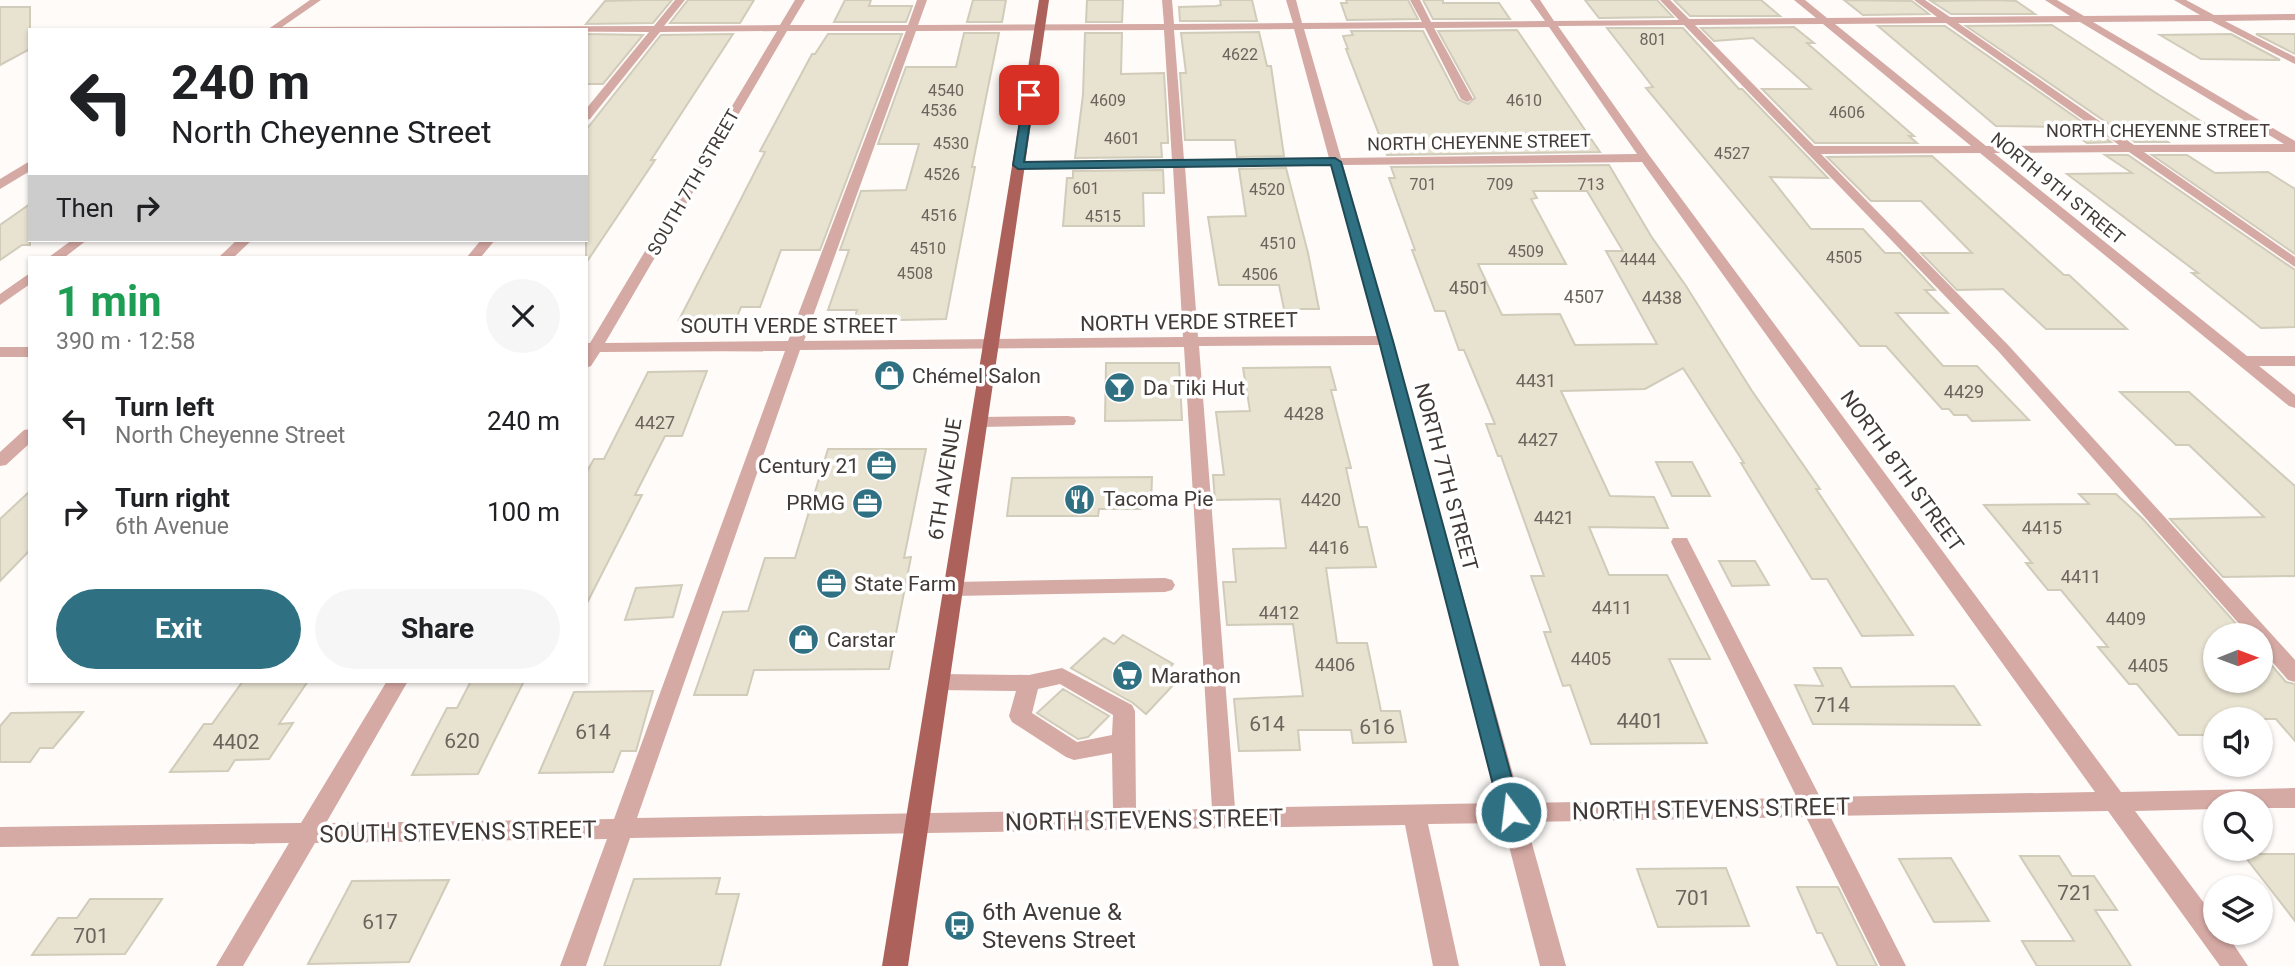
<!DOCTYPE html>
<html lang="en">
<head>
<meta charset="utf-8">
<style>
	:root { --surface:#fff; --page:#f6f6f6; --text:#202124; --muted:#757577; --accent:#2f7183 }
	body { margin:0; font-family:Roboto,sans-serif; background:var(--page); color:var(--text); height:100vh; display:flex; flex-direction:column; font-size:26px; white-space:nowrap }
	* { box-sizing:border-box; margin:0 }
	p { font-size:23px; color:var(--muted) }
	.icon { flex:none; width:38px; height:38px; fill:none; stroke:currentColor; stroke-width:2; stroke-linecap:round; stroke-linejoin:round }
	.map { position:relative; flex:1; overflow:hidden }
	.panel { position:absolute; left:28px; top:256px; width:560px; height:427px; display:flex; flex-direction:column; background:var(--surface); border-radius:0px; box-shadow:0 2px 5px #0004 }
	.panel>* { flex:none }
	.top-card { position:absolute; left:28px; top:28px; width:560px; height:214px; border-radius:0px; box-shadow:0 2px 5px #0004; background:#fff; color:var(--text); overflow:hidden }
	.needle { width:46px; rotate:89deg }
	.buttons { position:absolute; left:2203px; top:623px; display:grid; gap:14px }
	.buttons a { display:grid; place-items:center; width:70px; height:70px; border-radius:50%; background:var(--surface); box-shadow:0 2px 5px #0004; font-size:35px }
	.pin { position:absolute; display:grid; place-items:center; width:60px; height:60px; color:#fff; margin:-30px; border-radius:14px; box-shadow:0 4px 10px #0006 }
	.me { position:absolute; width:77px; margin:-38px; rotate:345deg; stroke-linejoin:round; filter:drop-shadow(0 0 5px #0008) }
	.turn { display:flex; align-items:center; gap:24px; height:147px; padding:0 28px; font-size:32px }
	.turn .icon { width:91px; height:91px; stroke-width:2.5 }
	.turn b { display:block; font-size:49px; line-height:60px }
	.then { display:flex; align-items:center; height:66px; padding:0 28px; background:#0003; gap:14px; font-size:26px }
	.round { display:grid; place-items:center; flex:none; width:74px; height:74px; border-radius:37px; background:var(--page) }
	.headline { display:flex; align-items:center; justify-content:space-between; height:119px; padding:0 28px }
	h1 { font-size:42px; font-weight:700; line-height:52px; color:#1e9e55 }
	.action { display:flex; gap:14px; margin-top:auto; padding:14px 28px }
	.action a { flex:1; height:80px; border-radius:42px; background:var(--accent); color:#fff; font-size:28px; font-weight:700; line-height:80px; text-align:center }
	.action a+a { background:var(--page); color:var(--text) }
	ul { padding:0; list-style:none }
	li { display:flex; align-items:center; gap:21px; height:91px; padding:0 28px }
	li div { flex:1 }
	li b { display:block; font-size:26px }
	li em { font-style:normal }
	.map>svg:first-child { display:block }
</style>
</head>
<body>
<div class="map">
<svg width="2295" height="966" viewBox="0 0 2295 966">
	<rect width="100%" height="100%" fill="#fefbf8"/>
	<!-- building -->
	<path fill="#e8e2d1" stroke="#d1cbba" stroke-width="2" fill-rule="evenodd" d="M642,0H672L653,23L586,24L605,1Z
		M688,0H754L740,23H670Z
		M845,0H871L869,6H912L906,22H834Z
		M973,0H1006L1002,22H967Z
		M1087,0H1123L1122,22H1086Z
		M1220,0H1252L1257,21H1180L1179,7L1216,6L1221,5Z
		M1346,0H1408L1418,19L1347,20L1341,3H1347Z
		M1423,0H1443V3H1499L1510,19H1433Z
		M1585,0H1657L1673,17L1599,18Z
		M1674,0H1761L1780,16H1690Z
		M1844,0L1912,1L1929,14L1863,15Z
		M1997,0L2016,1L2035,14H1951L1931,1Z
		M0,7H30V49L0,65Z
		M2052,25L2156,93L2207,125L2140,124L2168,142H2135L1966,26Z
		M1878,26H1945L2111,142L2087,143L2063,127L1996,126Z
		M1794,27L1814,43H1807L1914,136H1909L1917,143H1815L1762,89H1811L1753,38L1714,41L1701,28Z
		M1607,28H1683L1739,89H1742L1828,178L1770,177L1811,229H1863L1885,253H1900L1935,290H1925L1948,313H1896L1943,366H1977L2029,420L1972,421L1967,415H1954L1949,409H1942L1886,346H1860L1646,88L1653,87Z
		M1517,30L1600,152L1387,155L1346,49H1348L1343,36L1353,35L1351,31H1423L1459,100L1468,104L1475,98L1438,31Z
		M1259,32L1267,66H1271L1284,156L1237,157L1235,140H1185L1180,73H1186L1181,33Z
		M964,33H999L972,167H975L946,319L854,321L857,310H828L849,250H840L861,191L906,190L919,144H878L906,67H956Z
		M1085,33H1122L1121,74L1164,73L1168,140V143H1161L1162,157L1075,158L1083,95Z
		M586,34L643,35L603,84H586Z
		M733,34L651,160H655L586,263V130L661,35Z
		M828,34H902L820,250H781L760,307H741L736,319L679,320L765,152L760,151L812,54H815Z
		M2231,34L2280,60L2201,59L2160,35Z
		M2256,34H2295V54Z
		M2105,155H2128L2295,270V327L2261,328L2192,273H2198L2067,174L2132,173Z
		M2152,155H2187L2215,173L2268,172L2295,189V254Z
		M1932,156L2064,275H2069L2127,329H2046L2003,289L1957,290L1921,253H1972L1921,201H1871L1827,157Z
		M1609,165L1651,236L1686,286L1752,391L1820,489H1816L1913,635L1862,636L1827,579H1812L1741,463H1744L1683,368L1645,389L1561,391L1610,496L1654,497L1668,528L1589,527L1609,575H1667L1710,659H1669L1707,743L1591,744L1570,685L1563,686L1544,632H1551L1531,576H1544L1501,456H1498L1486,424H1495L1464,350H1459L1445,311H1435L1412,250H1415L1389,178H1395L1391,167ZM1533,191H1587L1623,251H1606L1657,344L1575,345L1560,314L1502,315L1478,264H1566L1531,199L1537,198Z
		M1286,168L1308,253L1319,309H1284L1279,285H1219L1208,217L1246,216L1239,169Z
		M1163,170L1164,193H1143L1144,226H1063L1067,178H1073V171Z
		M30,204V245H22L0,260V225Z
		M1106,363H1179L1182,420L1105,421Z
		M1330,367L1336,390H1331L1351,468H1346L1359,527H1367L1376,567L1326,568L1337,643H1367L1381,711H1400L1406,742L1353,743L1351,730H1298L1300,750L1239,751L1234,699L1303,696L1293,624L1227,625L1223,582H1236L1233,549L1286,548L1280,499L1215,500L1213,475H1224L1216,412L1250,411L1243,368Z
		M707,371L682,436H665L635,495H642L586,605V473L594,459H604L648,372Z
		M2120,392H2189L2295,486V576L2223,577L2170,519L2264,517L2189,445H2176Z
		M828,449H926L904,558L911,557L889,669L754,670L747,695H694L723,612L748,611L765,558H795Z
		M1656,462H1692L1710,496H1672Z
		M1152,477L1151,504H1142V509H1099L1098,516H1007L1012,478Z
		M30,491V550L0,581V519Z
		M2079,494H2116L2143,519L2246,635H2216V681H2261V653L2286,682L2295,684V741L2276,719H2216V735H2179L2137,684H2129L2098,647H2108L2061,590H2048L2026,563H2032L1984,505L2089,504Z
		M1719,561H1755L1769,585L1732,586Z
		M682,585L673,617L625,620L636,588Z
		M1123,635L1173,664L1165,672L1178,680L1146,714L1133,703L1071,668L1104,638L1114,644Z
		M1814,668H1841L1851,687L1954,686L1980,725L1813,724L1795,685L1823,686Z
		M243,681H308L279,724L293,723L269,759L235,760L228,771L170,772L204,724H212Z
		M471,681H524L478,774L412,775L447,708H457Z
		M1063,689L1109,716L1088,737L1078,739L1037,713Z
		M653,691L636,751H621L613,772L539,773L574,692Z
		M83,712L53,748H40L30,762H0V726L11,713Z
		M2243,854H2295V921Z
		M2020,856H2059L2072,876H2094L2117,910H2095L2131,966H2037L2022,941H2074Z
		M1951,858L1989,921L1934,922L1899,859Z
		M1726,868L1749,926L1658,927L1637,869Z
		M720,878L716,894H739L720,966H604L634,879Z
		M449,880L409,962L308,964L352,881Z
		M1797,887H1838L1877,966H1838L1822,933H1817Z
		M90,899H162L125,954L32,955L58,918H77Z"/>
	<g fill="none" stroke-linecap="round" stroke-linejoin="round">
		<!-- minor -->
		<path fill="#d5a9a4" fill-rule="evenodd" d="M310,0H321L282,27L654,26L675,0H685L664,26L780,25L795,0H805L790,25H908L917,0H927L918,25L1164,24L1162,0H1172L1174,24L1293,23L1286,0H1296L1302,23L1422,22L1410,0H1420L1431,22L1545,21L1530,0H1540L1554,21L1679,20L1660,0H1670L1689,19L1816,18L1794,0H1805L1827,18L1937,17L1914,0H1925L1950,17L2070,16L2045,0H2057L2084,16L2200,15L2174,0H2186L2214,15L2295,14V20L2225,21L2295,57V64L2211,21L2093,22L2295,141V152H2144L2295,257V267L2129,152L1994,153L2247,356H2295V366H2259L2295,395V408L2289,406L1980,153L1821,154L2009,346L2295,660V682L2288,680L2261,649V635H2249L1999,352L1684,25L1558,26L1649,155L2121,792L2295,788V808H2261V803H2216V809L2135,811L2216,919V933H2226L2248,966H2220L2108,811L1830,816L1906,966H1880L1806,817L1526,822L1566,966H1540L1503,823L1428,824L1459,966H1433L1405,825L630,838L586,966H560L607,839L315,843L243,966H216L289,843L0,847V827L301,823L387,681H408L326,823L614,819L785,351L600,352L591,366L586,368V343H590L777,31L660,32L590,119L586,120V109L649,32L267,30ZM2080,22L2284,144L2134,145L1958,23ZM1946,23L2119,145L1986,146L1835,24ZM1823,24L1971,146H1814L1695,25ZM1549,27L1637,154L1341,158L1304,29L1425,28L1461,99L1467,102L1473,99L1434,28ZM1294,29L1329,158L1184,160L1174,30ZM1164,30L1172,160L1018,161L1012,165L1018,169L1173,167L1183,337L804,341L916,31ZM787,31H906L788,341L605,343ZM1642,162L2095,792L1820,797L1689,542L1687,538H1673L1671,542L1797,798L1521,803L1343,165ZM1331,165L1377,336L1198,337L1185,167ZM1380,345L1498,803L1235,808L1199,346ZM1184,347L1212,809L1136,810L1135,711L1132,705L1062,668L1029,675L939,674L932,676L929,682L932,688L939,690L1016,691L1009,716L1012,722L1066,757L1074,760L1112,753L1113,810L637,818L800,350ZM1060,684L1113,715L1112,735L1077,742L1032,713L1038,689Z
			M30,161V171L0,189V179Z
			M72,240H87L65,257H49Z
			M237,240H252L234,257H219Z
			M481,240H495L481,257H467Z
			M30,273V284L0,305V294Z
			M0,347H30V357H0Z
			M1068,416L1074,417L1076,421L1074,425L980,427L972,422L980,417Z
			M30,429V443L6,465L0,466V452L24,430Z
			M1165,578L1172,580L1175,585L1172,590L1165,592L954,596L947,594L944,589L947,584L954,582Z"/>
		<!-- major -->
		<path fill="#ad615b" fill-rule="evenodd" d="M1039,0H1049L908,966H882Z"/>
	</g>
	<!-- route -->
	<path fill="#2f7183" stroke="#1f4955" stroke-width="2" d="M1029,92L1034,95L1024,162L1335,158L1341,162L1393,341L1521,812L1518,818L1511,821L1503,818L1500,812L1379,341L1331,165L1018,169L1013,165L1024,95Z"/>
	<!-- icons -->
	<defs>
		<symbol id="shop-disc" viewBox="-11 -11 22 22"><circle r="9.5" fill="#2f7183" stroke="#fff"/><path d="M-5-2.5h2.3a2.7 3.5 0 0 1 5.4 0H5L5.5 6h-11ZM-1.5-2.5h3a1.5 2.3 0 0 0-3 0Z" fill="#fff"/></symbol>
		<symbol id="bar-disc" viewBox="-11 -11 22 22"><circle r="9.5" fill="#2f7183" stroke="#fff"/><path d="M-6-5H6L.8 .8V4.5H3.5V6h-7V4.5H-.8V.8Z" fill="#fff"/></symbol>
		<symbol id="office-disc" viewBox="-11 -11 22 22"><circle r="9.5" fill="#2f7183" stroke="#fff"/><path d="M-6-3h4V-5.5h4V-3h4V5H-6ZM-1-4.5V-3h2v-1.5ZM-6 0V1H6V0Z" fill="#fff"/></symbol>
		<symbol id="restaurant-disc" viewBox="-11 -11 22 22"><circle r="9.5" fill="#2f7183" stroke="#fff"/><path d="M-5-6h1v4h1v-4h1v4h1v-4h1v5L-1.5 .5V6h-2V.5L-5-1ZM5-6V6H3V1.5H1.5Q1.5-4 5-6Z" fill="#fff"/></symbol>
		<symbol id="supermarket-disc" viewBox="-11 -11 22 22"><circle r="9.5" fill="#2f7183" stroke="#fff"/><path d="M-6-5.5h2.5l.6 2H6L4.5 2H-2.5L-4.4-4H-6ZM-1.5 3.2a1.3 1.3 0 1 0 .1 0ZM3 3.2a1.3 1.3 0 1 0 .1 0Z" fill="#fff"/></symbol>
		<symbol id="bus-disc" viewBox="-11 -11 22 22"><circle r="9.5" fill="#2f7183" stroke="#fff"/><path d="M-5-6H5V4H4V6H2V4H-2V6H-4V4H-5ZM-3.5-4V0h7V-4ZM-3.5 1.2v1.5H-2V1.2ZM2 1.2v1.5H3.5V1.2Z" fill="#fff"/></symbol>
	</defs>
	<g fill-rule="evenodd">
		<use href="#shop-disc" x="872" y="358" width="35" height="35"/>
		<use href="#bar-disc" x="1102" y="370" width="35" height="35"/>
		<use href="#office-disc" x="864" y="448" width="35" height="35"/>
		<use href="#restaurant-disc" x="1062" y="482" width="35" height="35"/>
		<use href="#office-disc" x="850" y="486" width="35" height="35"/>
		<use href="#office-disc" x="814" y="566" width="35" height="35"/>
		<use href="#shop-disc" x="786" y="622" width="35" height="35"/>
		<use href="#supermarket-disc" x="1110" y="658" width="35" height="35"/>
		<use href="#bus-disc" x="942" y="908" width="35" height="35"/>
	</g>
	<g text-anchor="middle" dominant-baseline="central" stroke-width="7" stroke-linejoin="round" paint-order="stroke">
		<!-- far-number labels -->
		<g font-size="16" fill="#6b645d">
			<text x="1653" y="39">801</text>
			<text x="1240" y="54">4622</text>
			<text x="946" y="90">4540</text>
			<text x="1108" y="100">4609</text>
			<text x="1524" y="100">4610</text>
			<text x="939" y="110">4536</text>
			<text x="1847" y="112">4606</text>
			<text x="1122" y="138">4601</text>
			<text x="951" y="143">4530</text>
			<text x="1732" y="153">4527</text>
			<text x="942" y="174">4526</text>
			<text x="1423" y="184">701</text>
			<text x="1500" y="184">709</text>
			<text x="1591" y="184">713</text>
			<text x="1086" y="188">601</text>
			<text x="1267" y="189">4520</text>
			<text x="939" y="215">4516</text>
			<text x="1103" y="216">4515</text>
			<text x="1278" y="243">4510</text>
			<text x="928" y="248">4510</text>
			<text x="1526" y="251">4509</text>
			<text x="1844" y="257">4505</text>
			<text x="1638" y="259">4444</text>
			<text x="915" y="273">4508</text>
			<text x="1260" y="274">4506</text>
		</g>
		<!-- far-street labels -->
		<g font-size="18" fill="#413a36" stroke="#fff">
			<text x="2158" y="130">NORTH CHEYENNE STREET</text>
			<text transform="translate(1479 142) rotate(-1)">NORTH CHEYENNE STREET</text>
			<text transform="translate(693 182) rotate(-60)">SOUTH 7TH STREET</text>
			<text transform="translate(2058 188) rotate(39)">NORTH 9TH STREET</text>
		</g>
		<!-- number labels -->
		<g font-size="18" fill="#6b645d">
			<text x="1469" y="287">4501</text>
			<text x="1584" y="296">4507</text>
			<text x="1662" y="297">4438</text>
			<text x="1536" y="380">4431</text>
			<text x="1964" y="391">4429</text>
			<text x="1304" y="413">4428</text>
			<text x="655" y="422">4427</text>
			<text x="1538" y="439">4427</text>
			<text x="1321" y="499">4420</text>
			<text x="1554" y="517">4421</text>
			<text x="2042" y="527">4415</text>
			<text x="1329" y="547">4416</text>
			<text x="2081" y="576">4411</text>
			<text x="1612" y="607">4411</text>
			<text x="1279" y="612">4412</text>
			<text x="2126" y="618">4409</text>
			<text x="1591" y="658">4405</text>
			<text x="1335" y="664">4406</text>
			<text x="2148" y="665">4405</text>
		</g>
		<!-- street labels -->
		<g font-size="21" fill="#413a36" stroke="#fff">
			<text transform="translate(1189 322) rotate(-1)">NORTH VERDE STREET</text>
			<text x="789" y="326">SOUTH VERDE STREET</text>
			<text transform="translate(1902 471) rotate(54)">NORTH 8TH STREET</text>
			<text transform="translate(1446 477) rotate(75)">NORTH 7TH STREET</text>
			<text transform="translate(945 479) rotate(-81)">6TH AVENUE</text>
		</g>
		<!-- poi labels -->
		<g font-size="21" fill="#413a36" stroke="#fff" text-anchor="start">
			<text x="912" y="376">Chémel Salon</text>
			<text x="1143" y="388">Da Tiki Hut</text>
			<text x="859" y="466" text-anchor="end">Century 21</text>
			<text x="1103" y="499">Tacoma Pie</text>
			<text x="845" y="503" text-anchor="end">PRMG</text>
			<text x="854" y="584">State Farm</text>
			<text x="827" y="640">Carstar</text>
			<text x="1151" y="676">Marathon</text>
		</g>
		<!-- near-number labels -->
		<g font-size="21" fill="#6b645d">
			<text x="1832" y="705">714</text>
			<text x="1640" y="721">4401</text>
			<text x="1267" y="724">614</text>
			<text x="1377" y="727">616</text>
			<text x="593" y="732">614</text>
			<text x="462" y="741">620</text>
			<text x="236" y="742">4402</text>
			<text x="2075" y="893">721</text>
			<text x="1693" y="898">701</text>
			<text x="380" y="922">617</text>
			<text x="91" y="936">701</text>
		</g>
		<!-- near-street labels -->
		<g font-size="24" fill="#413a36" stroke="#fff">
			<text transform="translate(1711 809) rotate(-1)">NORTH STEVENS STREET</text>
			<text transform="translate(1144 820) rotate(-1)">NORTH STEVENS STREET</text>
			<text transform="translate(458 832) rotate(-1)">SOUTH STEVENS STREET</text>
		</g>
		<!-- near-poi labels -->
		<g font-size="24" fill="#413a36" stroke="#fff" text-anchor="start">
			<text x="982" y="912">6th Avenue &amp;<tspan x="982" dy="28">Stevens Street</tspan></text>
		</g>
	</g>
</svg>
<div class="buttons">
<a><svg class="needle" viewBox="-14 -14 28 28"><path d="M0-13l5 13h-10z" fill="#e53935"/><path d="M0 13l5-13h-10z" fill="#757577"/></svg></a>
<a><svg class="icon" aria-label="sound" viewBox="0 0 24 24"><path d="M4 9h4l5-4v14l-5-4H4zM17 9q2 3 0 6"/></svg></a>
<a><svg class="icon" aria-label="search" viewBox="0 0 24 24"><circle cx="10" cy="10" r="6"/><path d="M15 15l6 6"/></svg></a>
<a><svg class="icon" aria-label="layers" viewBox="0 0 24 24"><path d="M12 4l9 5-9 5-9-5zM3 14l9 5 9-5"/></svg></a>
</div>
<div class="pin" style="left:1029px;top:95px;background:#d93025"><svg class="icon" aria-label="arrive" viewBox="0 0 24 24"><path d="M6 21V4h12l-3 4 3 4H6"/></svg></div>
<svg class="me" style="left:1511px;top:812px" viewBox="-20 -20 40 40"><circle r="17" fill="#2f7183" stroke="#fff" stroke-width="3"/><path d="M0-11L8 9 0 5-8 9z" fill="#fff"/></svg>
<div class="top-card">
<div class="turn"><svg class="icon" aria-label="left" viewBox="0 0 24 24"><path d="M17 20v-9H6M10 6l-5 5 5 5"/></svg><div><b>240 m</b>North Cheyenne Street</div></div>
<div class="then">Then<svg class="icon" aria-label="right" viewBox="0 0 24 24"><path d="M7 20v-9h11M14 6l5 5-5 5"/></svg></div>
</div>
<section class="panel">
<div class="headline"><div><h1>1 min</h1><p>390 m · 12:58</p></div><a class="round"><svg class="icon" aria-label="close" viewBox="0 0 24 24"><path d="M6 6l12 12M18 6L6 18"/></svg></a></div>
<ul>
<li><svg class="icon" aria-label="left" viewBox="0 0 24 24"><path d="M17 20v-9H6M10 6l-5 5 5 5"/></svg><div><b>Turn left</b><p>North Cheyenne Street</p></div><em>240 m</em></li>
<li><svg class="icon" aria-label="right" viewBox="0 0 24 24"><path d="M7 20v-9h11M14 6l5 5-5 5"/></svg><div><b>Turn right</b><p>6th Avenue</p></div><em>100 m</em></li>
</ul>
<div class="action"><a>Exit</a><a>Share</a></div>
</section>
</div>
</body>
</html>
